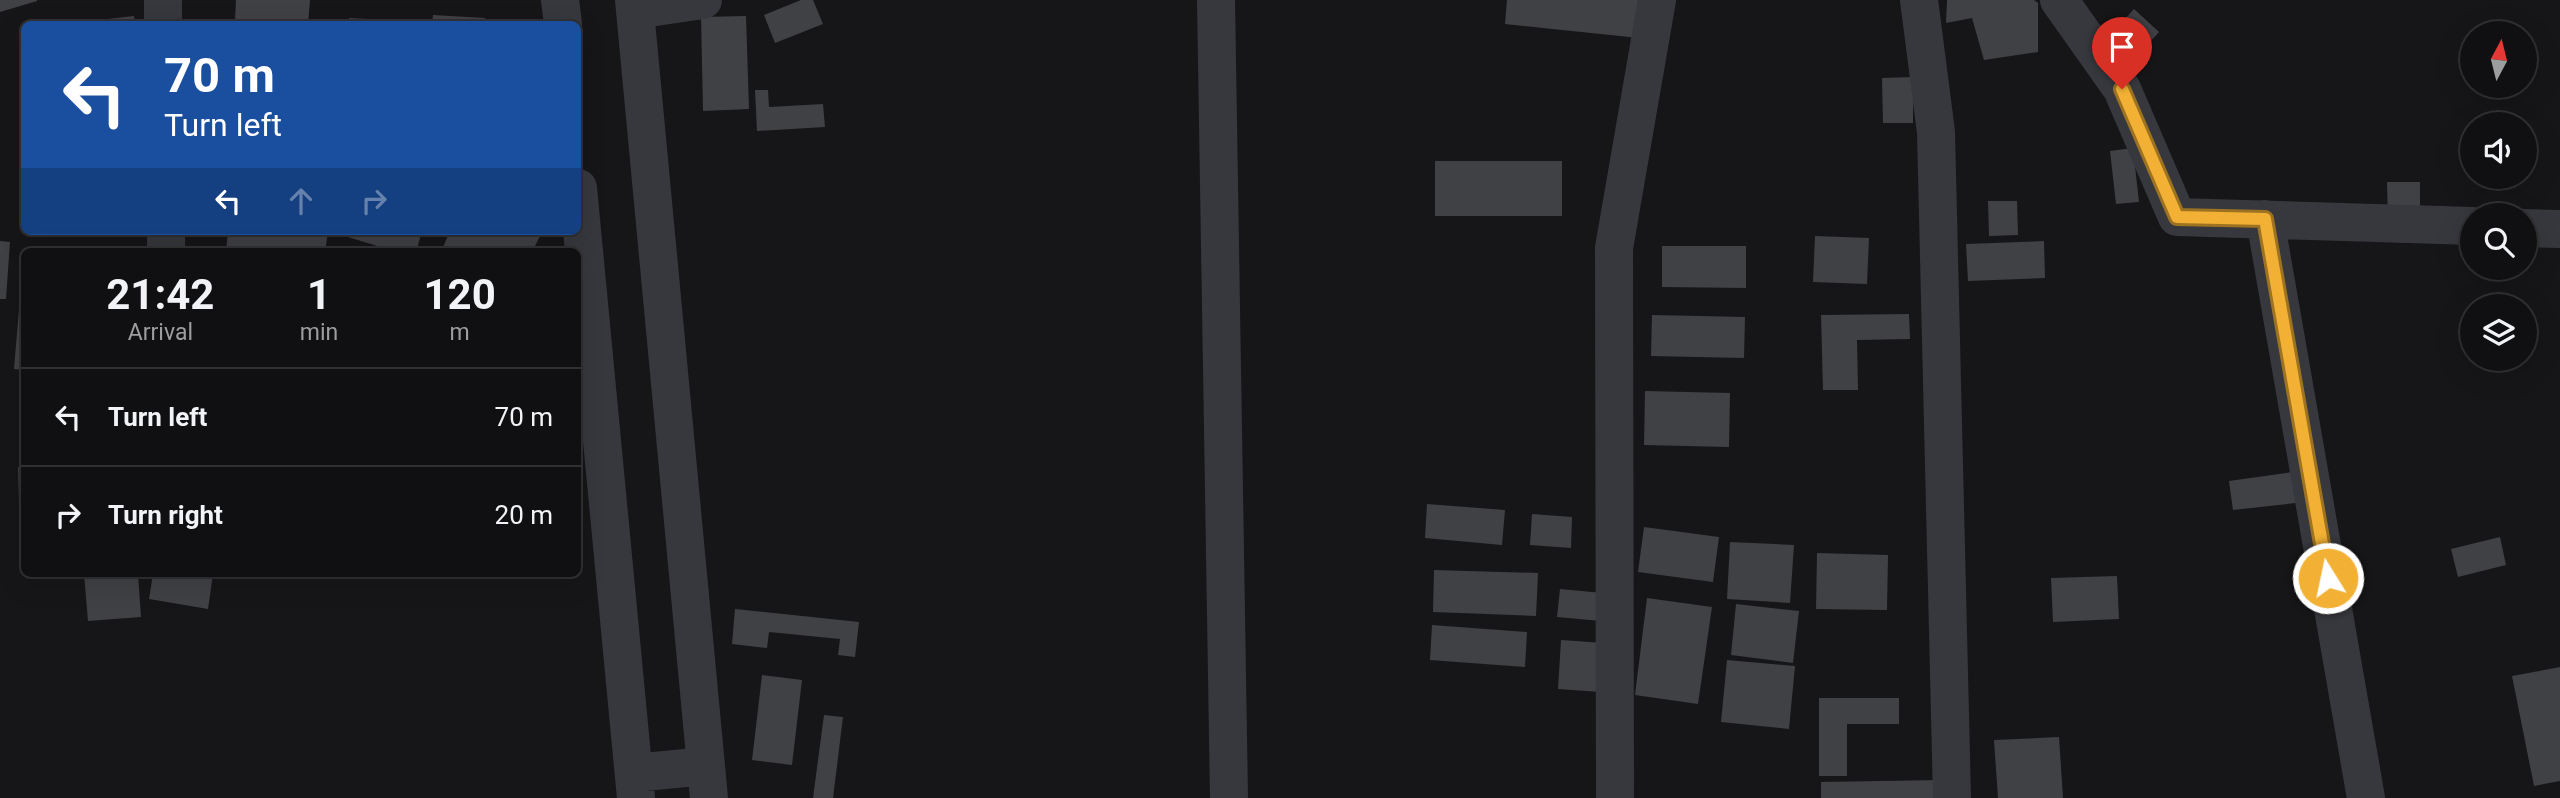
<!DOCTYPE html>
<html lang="en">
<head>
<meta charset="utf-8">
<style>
	:root { --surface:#101012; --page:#1e1e20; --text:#f1f3f6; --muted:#9c9d9f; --line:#303032 }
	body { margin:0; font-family:Roboto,sans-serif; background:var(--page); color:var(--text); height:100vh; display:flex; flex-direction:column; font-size:26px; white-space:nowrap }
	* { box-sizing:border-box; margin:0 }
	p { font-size:23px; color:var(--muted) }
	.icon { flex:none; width:38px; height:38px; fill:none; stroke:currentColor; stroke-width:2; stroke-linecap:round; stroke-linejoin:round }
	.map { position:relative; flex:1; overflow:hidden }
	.panel { position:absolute; left:21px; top:248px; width:560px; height:329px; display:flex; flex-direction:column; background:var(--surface); border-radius:10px; box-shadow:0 7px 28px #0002,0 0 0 2px var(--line) }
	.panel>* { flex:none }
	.hud { position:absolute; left:21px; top:21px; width:560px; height:214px; border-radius:10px; box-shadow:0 7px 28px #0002,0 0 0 2px var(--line); background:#1a4fa0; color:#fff; overflow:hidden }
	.needle { width:46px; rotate:7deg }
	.tools { position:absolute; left:2460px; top:21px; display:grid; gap:14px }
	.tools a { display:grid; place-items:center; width:77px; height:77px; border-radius:50%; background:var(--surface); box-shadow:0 7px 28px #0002,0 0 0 2px var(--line); font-size:35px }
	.pin { position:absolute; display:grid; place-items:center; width:60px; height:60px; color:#fff; margin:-72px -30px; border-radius:50% 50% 50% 0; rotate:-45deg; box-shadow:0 0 7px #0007 }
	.pin .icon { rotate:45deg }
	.me { position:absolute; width:77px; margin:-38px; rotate:350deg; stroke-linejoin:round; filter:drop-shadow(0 0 5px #0008) }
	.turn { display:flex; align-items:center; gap:24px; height:147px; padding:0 28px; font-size:32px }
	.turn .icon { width:91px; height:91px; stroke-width:2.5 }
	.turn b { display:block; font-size:49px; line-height:60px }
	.lanes { display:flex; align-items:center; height:66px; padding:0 28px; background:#0003; justify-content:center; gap:35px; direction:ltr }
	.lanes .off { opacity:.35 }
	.eta { display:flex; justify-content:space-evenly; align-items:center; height:119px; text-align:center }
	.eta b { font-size:42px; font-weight:700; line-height:49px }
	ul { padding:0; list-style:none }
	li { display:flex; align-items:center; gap:21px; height:98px; padding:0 28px; border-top:2px solid var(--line) }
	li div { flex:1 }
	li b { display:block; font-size:26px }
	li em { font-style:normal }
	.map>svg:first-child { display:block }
</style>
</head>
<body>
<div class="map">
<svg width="2560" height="798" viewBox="0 0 2560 798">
	<rect width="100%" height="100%" fill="#161618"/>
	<!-- building -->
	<path fill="#404145" d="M0,0H37V1L0,12Z
		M236,0H310L308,24H256V21L235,20Z
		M801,0H813L823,24L775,43L764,15Z
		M1507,0H1644L1639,38L1505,24Z
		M1947,0H2034L2038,3V52L1984,60L1972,18L1946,23Z
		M2134,9L2159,32L2130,64L2105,41Z
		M433,15L485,18L484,24H432Z
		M134,16L135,24H72V23Z
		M746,16L749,109L703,111L701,17Z
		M349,18L409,21V24H348Z
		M1913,77V123H1883L1882,78Z
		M755,90H768L769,107L823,104L825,127L757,131Z
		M2133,148L2139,202L2116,204L2110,151Z
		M1435,161H1562V216H1435Z
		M2387,182H2420V223L2388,222Z
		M1988,201H2017L2018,235L1989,236Z
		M228,231H328L325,252H226Z
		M339,231H422L416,252H397L338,234Z
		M450,231H529L540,236L532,252H441Z
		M1815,236L1869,238L1867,284L1813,282Z
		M0,241L10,242L6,299H0Z
		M2044,241L2045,278L1968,281L1966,244Z
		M1662,246H1746V288L1662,287Z
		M21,285L24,286V370L14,369Z
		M1909,314L1910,339L1857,340L1858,390H1823L1821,315Z
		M1652,315L1745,317L1744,358L1651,356Z
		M1645,391L1730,393L1729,447L1644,445Z
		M24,466V535H20L18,467Z
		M2300,471L2305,502L2233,510L2229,481Z
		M1427,504L1505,510L1502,545L1425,538Z
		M1532,514L1572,517L1571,548L1530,545Z
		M1644,527L1719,537L1713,582L1638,572Z
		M2500,537L2506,565L2458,577L2451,549Z
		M1730,542L1794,545L1790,603L1727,599Z
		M1817,553L1888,555L1887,610L1816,609Z
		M1434,570L1538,573L1536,616L1433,612Z
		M84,574H138L141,617L88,621Z
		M153,574H213L208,609L149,599Z
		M2117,576L2119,619L2053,622L2051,578Z
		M1560,589L1603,593L1601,621L1557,617Z
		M1647,598L1712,607L1698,704L1635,695Z
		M1736,604L1799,611L1793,663L1731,655Z
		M735,609L859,622L855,657L838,655L840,639L769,632L767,648L732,644Z
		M1432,625L1527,632L1525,667L1430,660Z
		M1561,640L1604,643L1601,692L1558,689Z
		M1727,660L1795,666L1789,729L1721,722Z
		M2560,667V781L2534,786L2512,676Z
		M762,675L802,680L792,765L752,760Z
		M1819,698H1899V724H1847V776H1819Z
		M824,715L843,717L833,798H813Z
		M2059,737L2063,798H1998L1994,740Z
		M1941,780V798H1821V782Z"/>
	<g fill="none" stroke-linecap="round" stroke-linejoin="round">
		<!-- minor -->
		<path stroke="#37383d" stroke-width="38" d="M163,0V24
			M560,0L563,24
			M634,0L709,798
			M1216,0L1229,798
			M1919,0L1936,132L1952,798
			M2059,0L2122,89L2177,217L2473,226
			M635,10L703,0
			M578,188L636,798
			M2265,219L2366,798
			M2525,228L2560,229
			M166,231V252
			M634,773L706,766
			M1615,798L1614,248L1657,0"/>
	</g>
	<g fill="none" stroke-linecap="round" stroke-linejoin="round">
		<defs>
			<path id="route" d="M2122,89L2177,217L2265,219L2328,578"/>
		</defs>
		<!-- route casing -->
		<use href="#route" stroke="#9d7322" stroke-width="18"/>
		<!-- route -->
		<use href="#route" stroke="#f2b134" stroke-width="12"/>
	</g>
</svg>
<div class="tools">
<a><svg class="needle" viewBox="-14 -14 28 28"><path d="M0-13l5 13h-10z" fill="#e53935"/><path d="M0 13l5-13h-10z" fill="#9c9d9f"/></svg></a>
<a><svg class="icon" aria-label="sound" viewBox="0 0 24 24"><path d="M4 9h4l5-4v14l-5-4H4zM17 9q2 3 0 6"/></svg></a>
<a><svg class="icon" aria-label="search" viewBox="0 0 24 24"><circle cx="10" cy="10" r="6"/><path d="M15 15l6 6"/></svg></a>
<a><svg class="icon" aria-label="layers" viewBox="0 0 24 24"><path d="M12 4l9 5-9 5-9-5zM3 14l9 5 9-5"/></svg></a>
</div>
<div class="pin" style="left:2122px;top:89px;background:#d93025"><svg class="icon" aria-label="arrive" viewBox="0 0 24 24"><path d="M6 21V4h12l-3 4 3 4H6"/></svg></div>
<svg class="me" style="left:2328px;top:578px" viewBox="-20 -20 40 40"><circle r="17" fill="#f2b134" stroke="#fff" stroke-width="3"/><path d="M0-11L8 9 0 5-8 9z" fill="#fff"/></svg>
<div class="hud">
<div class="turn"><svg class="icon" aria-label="left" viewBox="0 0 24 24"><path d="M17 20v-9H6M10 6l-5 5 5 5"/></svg><div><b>70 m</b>Turn left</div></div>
<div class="lanes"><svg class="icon" aria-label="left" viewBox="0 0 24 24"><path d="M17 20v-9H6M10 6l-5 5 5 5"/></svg><svg class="icon off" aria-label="ahead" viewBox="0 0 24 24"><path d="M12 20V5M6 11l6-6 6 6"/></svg><svg class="icon off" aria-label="right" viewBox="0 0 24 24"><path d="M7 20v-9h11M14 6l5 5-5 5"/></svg></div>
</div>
<section class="panel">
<div class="eta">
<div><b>21:42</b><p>Arrival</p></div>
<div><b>1</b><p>min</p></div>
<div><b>120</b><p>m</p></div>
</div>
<ul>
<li><svg class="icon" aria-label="left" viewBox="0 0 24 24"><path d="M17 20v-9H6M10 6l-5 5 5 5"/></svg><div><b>Turn left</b></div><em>70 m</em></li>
<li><svg class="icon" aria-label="right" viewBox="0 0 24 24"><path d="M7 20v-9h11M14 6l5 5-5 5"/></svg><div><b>Turn right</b></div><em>20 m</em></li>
</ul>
</section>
</div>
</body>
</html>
